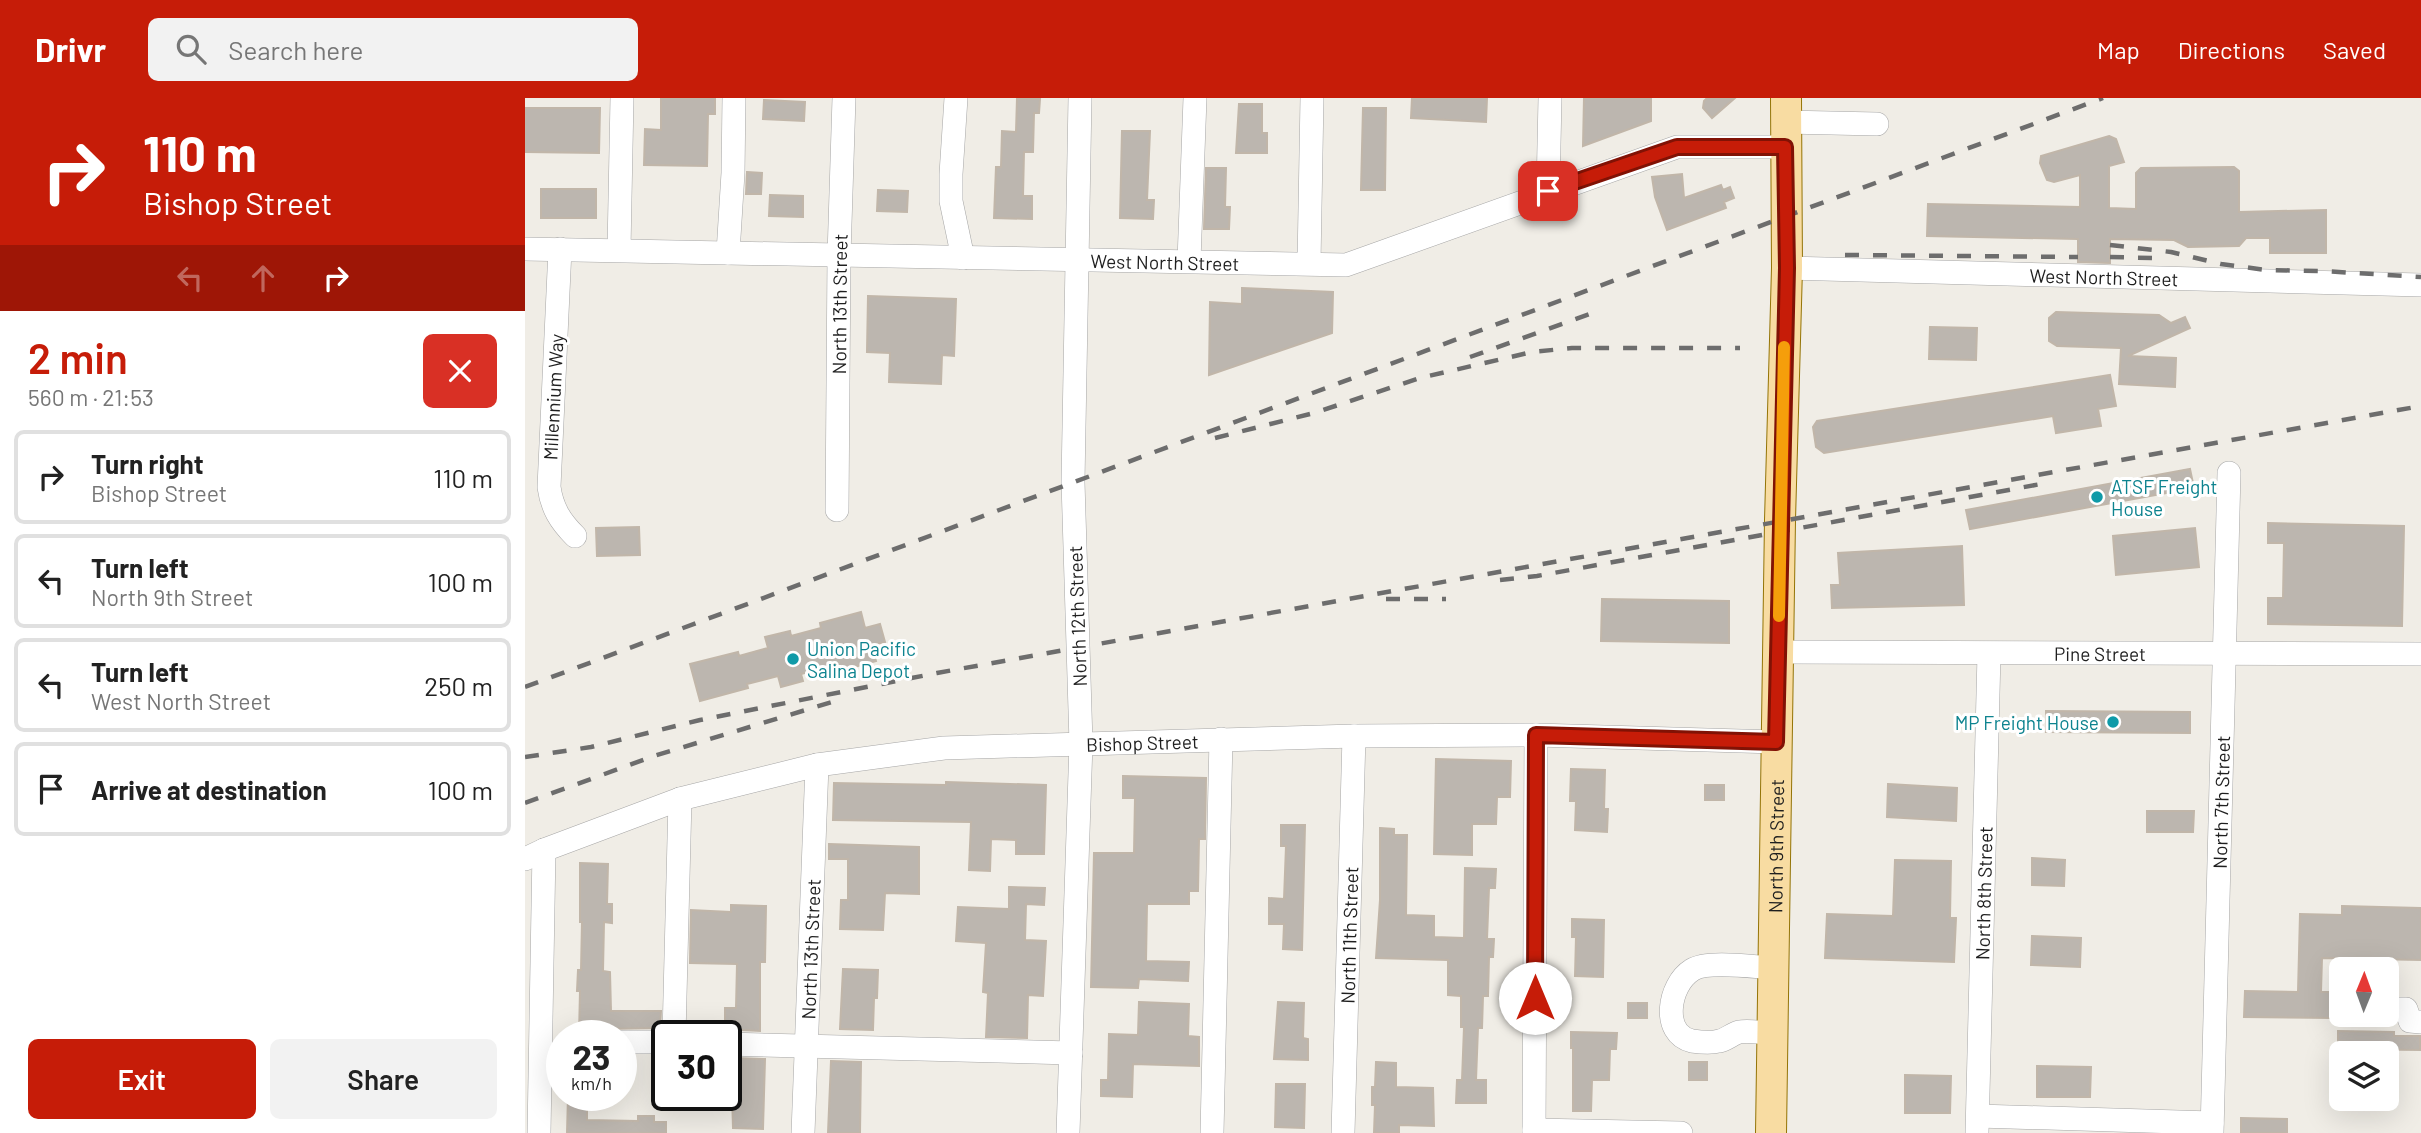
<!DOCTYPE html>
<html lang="en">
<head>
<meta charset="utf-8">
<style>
	:root { --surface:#fff; --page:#f2f2f2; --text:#222; --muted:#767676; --line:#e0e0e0; --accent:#c61c08 }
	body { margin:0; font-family:Barlow,sans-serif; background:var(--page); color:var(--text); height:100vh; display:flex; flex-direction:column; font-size:26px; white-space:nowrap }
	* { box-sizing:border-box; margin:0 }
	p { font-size:23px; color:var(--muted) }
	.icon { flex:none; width:38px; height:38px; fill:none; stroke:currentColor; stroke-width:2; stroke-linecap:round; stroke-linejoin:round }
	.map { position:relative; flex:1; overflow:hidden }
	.side { display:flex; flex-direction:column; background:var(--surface); width:525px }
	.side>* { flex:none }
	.hud { background:#c61c08; color:#fff; overflow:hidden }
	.needle { width:46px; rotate:1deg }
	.controls { position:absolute; left:1804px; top:859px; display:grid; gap:14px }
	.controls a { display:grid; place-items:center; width:70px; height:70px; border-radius:10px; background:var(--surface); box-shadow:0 7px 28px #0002; font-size:35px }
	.speed { position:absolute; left:21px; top:922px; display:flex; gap:14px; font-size:35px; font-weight:700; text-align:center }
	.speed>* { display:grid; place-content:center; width:91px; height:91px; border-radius:50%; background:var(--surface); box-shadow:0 7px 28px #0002; line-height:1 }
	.speed small { font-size:18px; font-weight:400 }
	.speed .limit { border:4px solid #111; border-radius:10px; background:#fff; color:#111 }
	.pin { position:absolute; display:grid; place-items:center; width:60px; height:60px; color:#fff; margin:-30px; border-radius:14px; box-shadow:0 4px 10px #0006 }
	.me { position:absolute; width:77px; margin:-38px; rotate:0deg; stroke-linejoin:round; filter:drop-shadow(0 0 5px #0008) }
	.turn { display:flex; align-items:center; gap:24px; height:147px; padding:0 28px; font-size:32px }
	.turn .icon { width:91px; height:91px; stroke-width:2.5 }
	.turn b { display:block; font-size:49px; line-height:60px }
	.lanes { display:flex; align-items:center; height:66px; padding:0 28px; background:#0003; justify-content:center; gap:35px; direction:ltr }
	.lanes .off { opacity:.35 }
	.round { display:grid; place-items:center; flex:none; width:74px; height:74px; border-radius:10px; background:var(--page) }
	.headline { display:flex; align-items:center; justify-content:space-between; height:119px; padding:0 28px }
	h1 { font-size:42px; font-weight:600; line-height:52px; color:var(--accent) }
	.cta { display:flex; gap:14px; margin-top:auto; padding:14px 28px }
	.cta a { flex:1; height:80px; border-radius:10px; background:var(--accent); color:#fff; font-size:28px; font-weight:600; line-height:80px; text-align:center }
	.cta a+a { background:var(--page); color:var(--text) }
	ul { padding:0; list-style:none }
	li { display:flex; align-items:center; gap:21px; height:94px; margin:0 14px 10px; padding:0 14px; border:4px solid var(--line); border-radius:10px }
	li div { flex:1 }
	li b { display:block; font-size:26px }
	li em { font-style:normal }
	header { display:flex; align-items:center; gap:42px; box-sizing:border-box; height:98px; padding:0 35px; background:var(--accent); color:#fff }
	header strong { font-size:33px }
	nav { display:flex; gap:38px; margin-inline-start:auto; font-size:24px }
	.search { width:490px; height:63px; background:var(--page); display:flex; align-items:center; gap:18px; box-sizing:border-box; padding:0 24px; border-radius:10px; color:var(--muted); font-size:26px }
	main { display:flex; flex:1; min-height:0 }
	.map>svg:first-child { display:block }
</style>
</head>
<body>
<header>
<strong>Drivr</strong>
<div class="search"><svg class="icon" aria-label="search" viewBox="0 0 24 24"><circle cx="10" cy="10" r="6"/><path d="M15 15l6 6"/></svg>Search here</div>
<nav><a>Map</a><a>Directions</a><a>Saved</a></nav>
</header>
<main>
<section class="side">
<div class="hud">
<div class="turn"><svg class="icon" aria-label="right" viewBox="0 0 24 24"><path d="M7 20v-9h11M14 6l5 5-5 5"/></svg><div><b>110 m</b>Bishop Street</div></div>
<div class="lanes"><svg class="icon off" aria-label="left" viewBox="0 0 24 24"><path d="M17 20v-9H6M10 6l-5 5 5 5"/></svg><svg class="icon off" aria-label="ahead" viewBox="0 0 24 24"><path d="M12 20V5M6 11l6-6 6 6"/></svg><svg class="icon" aria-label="right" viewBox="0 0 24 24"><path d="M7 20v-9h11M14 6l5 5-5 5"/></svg></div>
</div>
<div class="headline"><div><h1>2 min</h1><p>560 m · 21:53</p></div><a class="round" style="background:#d93025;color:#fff"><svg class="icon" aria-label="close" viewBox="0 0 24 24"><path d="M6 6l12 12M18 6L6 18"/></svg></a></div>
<ul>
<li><svg class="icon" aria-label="right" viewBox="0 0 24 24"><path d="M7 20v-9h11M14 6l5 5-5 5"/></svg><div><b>Turn right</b><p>Bishop Street</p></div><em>110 m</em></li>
<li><svg class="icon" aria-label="left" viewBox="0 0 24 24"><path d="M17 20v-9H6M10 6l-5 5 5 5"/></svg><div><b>Turn left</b><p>North 9th Street</p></div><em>100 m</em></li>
<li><svg class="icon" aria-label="left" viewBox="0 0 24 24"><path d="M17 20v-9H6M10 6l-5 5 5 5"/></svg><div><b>Turn left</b><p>West North Street</p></div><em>250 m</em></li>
<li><svg class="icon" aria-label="arrive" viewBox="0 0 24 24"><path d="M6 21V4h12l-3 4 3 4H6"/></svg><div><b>Arrive at destination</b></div><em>100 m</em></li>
</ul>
<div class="cta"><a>Exit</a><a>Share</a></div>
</section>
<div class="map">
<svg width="1896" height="1035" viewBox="0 0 1896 1035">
	<rect width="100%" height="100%" fill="#f0ede6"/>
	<!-- building -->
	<path fill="#bcb6af" stroke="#c1b6a9" stroke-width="2" d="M136,0H190V16H183L182,68L119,67L120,31L136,32Z
		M492,0L515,1L514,15H509L508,54H499L498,98H507V121L469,120L471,69H476L477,33L491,34Z
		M887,0H962L961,24L886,20Z
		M1059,0H1126V23L1058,48Z
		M1182,0H1210L1187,20L1178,10L1179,3Z
		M239,2L280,4L279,23L238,21Z
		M714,6H737V35H742V55H711Z
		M0,10H75L74,55L0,54Z
		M838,10H861L860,92H836Z
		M597,33H625L622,102H629L628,121L595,120Z
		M1584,38L1591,41L1599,64L1584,68V110L1611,111V75L1616,70L1709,69L1714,73V114L1801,112V155H1745V140H1721L1714,148L1663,149L1649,142L1585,141V165L1553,164V141L1402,138L1403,106L1555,109V77L1529,84L1522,82L1515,65L1516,58Z
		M681,70H701L700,109H705L704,131H679Z
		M222,74L237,75L236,96H221Z
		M1157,76L1159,100L1196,87L1198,92L1205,89L1209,100L1199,104L1201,110L1142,132L1130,99L1127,79Z
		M16,91H71V120H16Z
		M353,92L383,93L382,114L352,113Z
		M245,97L278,98V119L244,118Z
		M717,190L808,194L807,235L684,277L685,204L717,206Z
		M343,198L431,201L429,258L417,257L416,286L364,284L365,255L342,254Z
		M1531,214L1634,217L1646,225L1660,219L1665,230L1603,258L1651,260L1650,289L1594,286L1596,250L1532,248L1524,243V220Z
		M1405,229L1452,230L1451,262L1404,261Z
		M1585,277L1591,308L1573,311L1576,328L1531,335L1528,318L1299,355L1291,349L1288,329L1292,323Z
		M1665,371L1669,390L1445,431L1441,412Z
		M1743,425L1879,428L1877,528L1743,526V500H1758L1759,445H1743Z
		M114,429L115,457L72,458L71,430Z
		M1670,430L1674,469L1591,477L1588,438Z
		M1437,448L1439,507L1307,510L1306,487H1315L1313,455Z
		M1077,501L1204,503V545L1076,543Z
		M336,514L340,530L355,526L360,544L347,547L351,563L311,574L309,567L276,576L278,583L256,589L253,578L222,586L223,590L175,603L165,566L213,554L214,558L243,550L240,539L265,533L266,538L296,530L295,525Z
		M1521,613L1665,614V635L1521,634Z
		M911,661L986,663L985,699H972L971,726H947V757L909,756Z
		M1046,671L1080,672L1079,711H1083L1082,734L1050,732L1051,703H1045Z
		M598,678L681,680L680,741H674L673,793H664V806H622L621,863L664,864L663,883L614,881L613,890L566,889L569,755H609L610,700H598Z
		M421,684L521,687L519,756H491V742L466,741L465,773L444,772L446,724L308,722L309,685L421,687Z
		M1363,686L1432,690L1431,723L1362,719Z
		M1180,687H1199V702H1180Z
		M1622,713H1669L1668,734H1622Z
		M756,727H780L777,852L758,851L759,826H744V800L759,801L761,748H756Z
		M855,730L869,731V737H882L881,817L909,818V839L939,840L940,770L971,771L970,790H964L962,841H969L968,859H964L963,898H958L957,930H953L951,982H961V1005H931L932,982H937L939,929H936V898L923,897V862L851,860L855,802Z
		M304,746L394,749V796L360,795L358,832L315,831L316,802H323V761H304Z
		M1507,760L1540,762L1539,788L1507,787Z
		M1370,762L1426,763L1425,820H1431L1429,864L1300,860L1302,816L1368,818Z
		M55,765L83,766L82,806H87V825L79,824L78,873L85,874L86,913H136L135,930L76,931L75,938L54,937L55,893H52L53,872H56L57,824H55Z
		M484,789L520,790L519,807L501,806L500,842L521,843L518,898L503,897L502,940L461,939L463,895L458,894L461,845L431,843L433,809L484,811Z
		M206,807L241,808L240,864H235V933L200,931V910H211L212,866L165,865L166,812L206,814Z
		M1817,808L1896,810V862L1797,860L1796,894H1808L1807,920L1719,919L1720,893L1773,894L1775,816L1817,817Z
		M1047,821L1079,822L1078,879L1050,878L1051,839H1047Z
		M1507,838L1556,840L1555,869L1506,867Z
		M318,871L353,872L352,900H349L348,932L315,931Z
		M614,904L664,906L663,938L674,939V968L608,966L607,999L576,998V982H583L584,936L613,937Z
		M753,904L779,905L778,940L783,941V962L749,961Z
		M1103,905H1122V920H1103Z
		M1813,933L1869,934V938H1895V952L1813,951Z
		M1046,934L1092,935L1091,951H1085L1084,982H1067L1066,1013H1048V950H1046Z
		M206,960L240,961L238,1031L208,1030Z
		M306,963L336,964L335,1035H303Z
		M851,964L871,965V989L908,990L909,1028L874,1027V1035H849L850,1007H847V989H850Z
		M1164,964H1182V982H1164Z
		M1512,968L1566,969L1565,999H1512Z
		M1380,977L1426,978L1425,1015H1380Z
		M751,986H780L779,1030L750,1029Z
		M43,998H62V1022L113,1023V1018H129V1024H141V1035H42Z
		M1716,1020L1762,1021V1035H1716Z"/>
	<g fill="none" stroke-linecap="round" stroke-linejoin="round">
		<defs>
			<g id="minor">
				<path d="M431,0L426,76V103L438,160"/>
				<path d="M1260,24L1352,26"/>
				<path d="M1023,93L1025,0"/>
				<path id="s1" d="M0,151L821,167L1152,49H1260"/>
				<path d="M35,151L24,389C27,410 35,423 50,438"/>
				<path d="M94,151L97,0"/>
				<path d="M203,155L208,75L209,0"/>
				<path d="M664,163L670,0"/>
				<path d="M784,165L787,0"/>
				<path id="s2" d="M1262,170L1896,187"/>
				<path id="s3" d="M312,412L314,158L319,0"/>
				<path id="s4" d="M1253,554L1896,556"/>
				<path id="s5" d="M0,761L19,752L155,701L292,667L419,650L829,638L1011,637L1251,644"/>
				<path d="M1862,911H1881L1885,923L1896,924"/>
				<path d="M1247,935C1237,935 1224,932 1214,934C1207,936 1201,942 1194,943C1187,945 1174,944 1167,943C1136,936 1143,887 1167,872C1182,862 1229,869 1248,870"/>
				<path d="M149,938L155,701"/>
				<path d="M96,944H142"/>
				<path d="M201,946L546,955"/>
				<path d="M1453,1018L1687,1025"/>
				<path d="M1009,1032L1156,1035"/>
				<path d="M14,1035L19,752"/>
				<path id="s6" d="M278,1035L292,667"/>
				<path d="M543,1035L556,645L548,384L555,0"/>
				<path d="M687,1035L696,641"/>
				<path id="s7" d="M818,1035L829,638"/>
				<path d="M1009,1035L1011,637"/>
				<path id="s8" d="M1452,1035L1464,556"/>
				<path id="s9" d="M1687,1035L1704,375"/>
			</g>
			<g id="major">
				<path id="s10" d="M1246,1035L1255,422L1262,170L1261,0"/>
			</g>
		</defs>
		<!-- minor casing -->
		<use href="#minor" stroke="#a6a6a6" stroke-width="24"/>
		<!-- major casing -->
		<use href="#major" stroke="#947406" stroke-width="32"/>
		<!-- minor -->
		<use href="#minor" stroke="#fff" stroke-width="23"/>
		<!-- major -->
		<use href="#major" stroke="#f8dca2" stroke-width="30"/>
		<!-- rail -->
		<path stroke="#6d6d6d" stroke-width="4.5" stroke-dasharray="14 14" stroke-linecap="butt" d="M1585,147L1646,154L1696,166L1741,172L1798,173L1896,179
			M1320,157L1553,159
			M1585,159L1627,160
			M945,259L1076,212
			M690,340L789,315L895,280L1007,254L1047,250H1215
			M975,482L1012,478L1516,386
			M861,501H921
			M0,589L1578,0
			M0,659L66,649L175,622L412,575L1896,308
			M0,705L129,658L307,604"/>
	</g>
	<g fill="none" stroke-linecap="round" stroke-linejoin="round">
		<defs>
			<path id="route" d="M1010,900L1011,637L1251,644L1262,170L1260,49H1152L1023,93"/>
		</defs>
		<!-- route casing -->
		<use href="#route" stroke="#811205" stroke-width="18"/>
		<!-- route -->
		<use href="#route" stroke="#c61c08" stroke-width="12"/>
		<!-- slow -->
		<path stroke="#f59e0b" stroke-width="12" d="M1254,518L1259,249"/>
	</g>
	<!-- markers -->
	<g fill="#0f9aa8" stroke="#fff" stroke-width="2.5">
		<circle cx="1572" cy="399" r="7"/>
		<circle cx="268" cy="561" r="7"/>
		<circle cx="1588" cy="624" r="7"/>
	</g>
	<g text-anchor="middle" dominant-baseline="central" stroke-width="6" stroke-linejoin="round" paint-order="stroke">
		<!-- street labels -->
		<g font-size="19" fill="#1f1f1f" stroke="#fff">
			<text stroke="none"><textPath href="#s1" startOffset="640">West North Street</textPath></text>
			<text stroke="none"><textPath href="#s2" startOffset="317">West North Street</textPath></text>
			<text stroke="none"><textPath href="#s3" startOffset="206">North 13th Street</textPath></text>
			<text transform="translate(28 299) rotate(-87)">Millennium Way</text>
			<text transform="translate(552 518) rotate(-92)">North 12th Street</text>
			<text stroke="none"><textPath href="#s4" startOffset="322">Pine Street</textPath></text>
			<text stroke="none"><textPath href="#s5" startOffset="634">Bishop Street</textPath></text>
			<text stroke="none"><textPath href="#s9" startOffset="331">North 7th Street</textPath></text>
			<text stroke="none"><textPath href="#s10" startOffset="287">North 9th Street</textPath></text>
			<text stroke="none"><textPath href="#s8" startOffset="240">North 8th Street</textPath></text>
			<text stroke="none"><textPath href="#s7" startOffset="198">North 11th Street</textPath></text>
			<text stroke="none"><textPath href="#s6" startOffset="184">North 13th Street</textPath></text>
		</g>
		<!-- culture labels -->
		<g font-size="19" fill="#0d838f" stroke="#fff" text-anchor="start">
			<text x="1586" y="388">ATSF Freight<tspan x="1586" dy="22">House</tspan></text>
			<text x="282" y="550">Union Pacific<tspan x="282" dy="22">Salina Depot</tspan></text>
			<text x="1574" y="624" text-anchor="end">MP Freight House</text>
		</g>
	</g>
</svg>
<div class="controls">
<a><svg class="needle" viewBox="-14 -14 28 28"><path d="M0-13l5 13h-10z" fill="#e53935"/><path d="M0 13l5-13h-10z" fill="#767676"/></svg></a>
<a><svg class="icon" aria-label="layers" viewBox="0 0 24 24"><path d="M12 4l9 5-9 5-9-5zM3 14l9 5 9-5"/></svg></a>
</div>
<div class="speed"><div>23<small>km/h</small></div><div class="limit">30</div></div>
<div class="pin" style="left:1023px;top:93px;background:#d93025"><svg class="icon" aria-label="arrive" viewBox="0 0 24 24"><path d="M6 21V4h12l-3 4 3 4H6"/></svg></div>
<svg class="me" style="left:1010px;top:900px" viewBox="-20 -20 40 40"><circle r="19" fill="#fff"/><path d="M0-13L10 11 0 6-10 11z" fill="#c61c08"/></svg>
</div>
</main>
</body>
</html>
